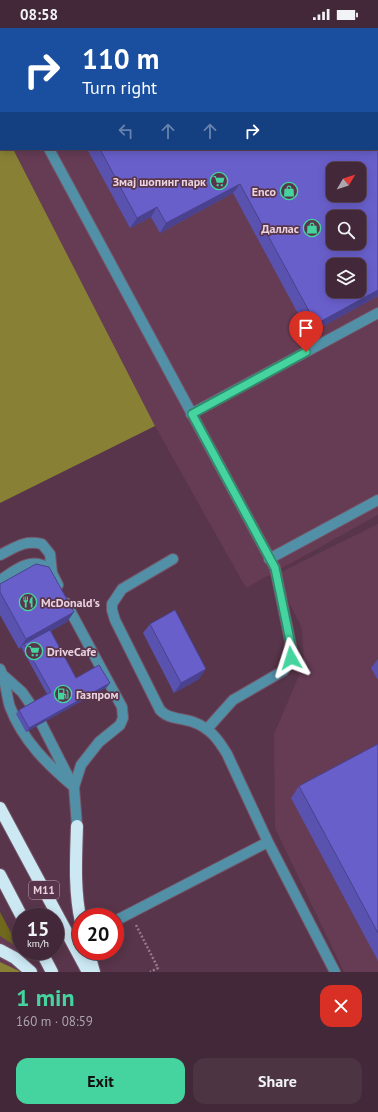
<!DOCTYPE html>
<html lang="en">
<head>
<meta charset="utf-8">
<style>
	:root { --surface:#422838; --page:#4c3443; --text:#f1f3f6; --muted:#aea6ae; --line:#5a4453; --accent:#45d49f }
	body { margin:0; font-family:"PT Sans",sans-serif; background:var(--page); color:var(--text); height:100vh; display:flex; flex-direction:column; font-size:15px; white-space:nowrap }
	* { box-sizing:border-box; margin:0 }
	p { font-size:13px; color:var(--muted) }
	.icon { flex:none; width:22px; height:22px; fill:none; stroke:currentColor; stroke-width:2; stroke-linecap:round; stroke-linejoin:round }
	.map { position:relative; height:944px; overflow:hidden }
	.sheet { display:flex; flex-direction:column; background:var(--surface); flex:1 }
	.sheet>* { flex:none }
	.top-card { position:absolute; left:0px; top:0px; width:378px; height:122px; box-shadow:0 2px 10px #0003,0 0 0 1px var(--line); background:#1a4fa0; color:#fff; overflow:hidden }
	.needle { width:26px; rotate:51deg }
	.buttons { position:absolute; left:326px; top:134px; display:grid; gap:8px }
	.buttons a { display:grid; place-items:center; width:40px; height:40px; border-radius:8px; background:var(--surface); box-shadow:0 2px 10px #0003,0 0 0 1px var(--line); font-size:20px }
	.speed { position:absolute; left:12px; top:880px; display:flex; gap:8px; font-size:20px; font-weight:700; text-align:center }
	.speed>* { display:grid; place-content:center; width:52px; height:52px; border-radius:50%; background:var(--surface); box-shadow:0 2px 10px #0003,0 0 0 1px var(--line); line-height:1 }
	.speed small { font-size:10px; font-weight:400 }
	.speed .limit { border:6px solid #d22; background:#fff; color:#111 }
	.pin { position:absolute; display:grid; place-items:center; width:34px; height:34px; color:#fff; margin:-41px -17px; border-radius:50% 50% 50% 0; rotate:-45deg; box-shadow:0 0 4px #0007 }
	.pin .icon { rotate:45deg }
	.me { position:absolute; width:44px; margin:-22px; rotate:354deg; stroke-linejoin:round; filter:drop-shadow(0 0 3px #0008) }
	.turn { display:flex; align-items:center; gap:14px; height:84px; padding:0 16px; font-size:18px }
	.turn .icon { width:52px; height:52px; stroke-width:2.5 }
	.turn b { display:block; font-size:28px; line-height:34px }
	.lanes { display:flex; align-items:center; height:38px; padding:0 16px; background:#0003; justify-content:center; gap:20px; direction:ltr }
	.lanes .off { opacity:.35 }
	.round { display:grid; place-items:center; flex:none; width:42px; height:42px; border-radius:12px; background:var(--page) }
	.overview { display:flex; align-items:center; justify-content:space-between; height:68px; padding:0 16px }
	h1 { font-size:24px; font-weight:700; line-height:30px; color:var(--accent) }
	.cta { display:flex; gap:8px; margin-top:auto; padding:8px 16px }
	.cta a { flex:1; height:46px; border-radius:12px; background:var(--accent); color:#111; font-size:16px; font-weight:700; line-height:46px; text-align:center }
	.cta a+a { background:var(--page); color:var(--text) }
	.status { display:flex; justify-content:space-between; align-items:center; height:28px; padding:0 20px; background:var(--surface); direction:ltr }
	.status svg { height:11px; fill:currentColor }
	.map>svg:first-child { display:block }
</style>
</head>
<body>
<div class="status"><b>08:58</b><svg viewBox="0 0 49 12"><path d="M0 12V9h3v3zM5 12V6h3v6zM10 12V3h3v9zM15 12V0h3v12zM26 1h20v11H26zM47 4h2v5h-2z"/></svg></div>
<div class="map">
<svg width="378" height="944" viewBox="0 0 378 944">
	<rect width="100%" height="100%" fill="#58354a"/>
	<!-- built -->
	<path fill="#663c55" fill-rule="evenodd" d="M0,0H378V487L246,560L155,398L13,121H377V1H1V98ZM333,141H359V167H333ZM333,189H359V215H333ZM333,237H359V263H333Z
		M378,496V944H344L275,800L274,706L304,636L302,600L275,547Z
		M0,884L19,920L31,944H0Z"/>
	<!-- green -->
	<path fill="#6f681d" d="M0,884L19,920L0,908Z"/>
	<!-- forest -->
	<path fill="#888135" d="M0,97L1,121H13L155,398L0,475Z
		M0,934L19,943L20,944H0Z"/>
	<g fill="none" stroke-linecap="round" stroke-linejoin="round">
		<defs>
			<path id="minor" d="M0,30L1,32
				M49,121L275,540L292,622C291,631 289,636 283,643L233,672L207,701
				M191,386L378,285
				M0,527C16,519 24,512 42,516L50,526L52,545L58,557
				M173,531L122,561L112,576V582L115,592L160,682C168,691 181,690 193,694C210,700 218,711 227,726L268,814L335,944
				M269,531L378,472
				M0,552C12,545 27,531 42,537C46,538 49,543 52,545
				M66,575L122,679L123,690L120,697L99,714L81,737L74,759L77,798
				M0,641C6,652 6,667 10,679C23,713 48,737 74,759
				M4,648L22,664L31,677
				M41,695L71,754
				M115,893L268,814"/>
			<path id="highway" d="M0,780L88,944
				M77,798C76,830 74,863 81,894
				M0,847L22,889
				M0,922L15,930L31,944
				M41,923L52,944
				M88,923L94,944"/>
		</defs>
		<!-- minor casing -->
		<use href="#minor" stroke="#755568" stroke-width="12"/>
		<!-- highway casing -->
		<use href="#highway" stroke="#755568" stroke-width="14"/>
		<!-- path -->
		<path stroke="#96798a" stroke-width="2.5" stroke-dasharray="2 2" stroke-linecap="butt" d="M136,897L158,940L150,944"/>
		<!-- minor -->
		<use href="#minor" stroke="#5190a7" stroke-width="10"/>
		<!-- highway -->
		<use href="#highway" stroke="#cce8f3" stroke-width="12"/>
	</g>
	<!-- wall -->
	<path fill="#5a52af" d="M139,0H378V268L309,306L233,165L160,205L151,189L130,200L87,121H377V1H140Z
		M0,556L67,594L51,603L76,650L107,659L26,704L16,686L19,682L47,666L21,619L19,621L0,587Z
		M150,596L199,651L174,665L143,605Z
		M378,631V652L371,640Z
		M378,716V933L291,770L299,758Z"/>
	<!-- shaded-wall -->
	<path fill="#4a428e" d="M240,156L233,165L160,205L166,195Z
		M157,179L151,189L130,200L137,190Z
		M378,262V268L309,306L316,296Z
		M74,584L67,594L25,618L24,616L19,621L26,611Z
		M206,641L199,651L174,665L181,655Z
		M110,655L107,659L26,704L29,700Z"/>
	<!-- building -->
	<path fill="#695fcb" stroke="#4a428e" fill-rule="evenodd" d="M152,0H378V262L316,296L240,156L166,195L157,179L137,190L100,121H377V1H152ZM333,141H359V167H333ZM333,189H359V215H333ZM333,237H359V263H333Z
		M36,536L49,539L74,584L26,611L0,564V556Z
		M175,582L206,641L181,655L150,596Z
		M50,602L76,650L99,637L110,655L29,700L19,682L51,664L24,616Z
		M378,716V905L299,758Z"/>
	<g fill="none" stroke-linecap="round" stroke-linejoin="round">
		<defs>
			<path id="route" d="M291,630L292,622L275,540L192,386L306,324"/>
		</defs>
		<!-- route casing -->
		<use href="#route" stroke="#2d8a67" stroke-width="10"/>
		<!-- route -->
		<use href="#route" stroke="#45d49f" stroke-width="7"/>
	</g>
	<!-- icons -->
	<defs>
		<symbol id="supermarket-ring" viewBox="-11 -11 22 22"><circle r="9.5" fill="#58354a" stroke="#45d49f" stroke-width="1.5"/><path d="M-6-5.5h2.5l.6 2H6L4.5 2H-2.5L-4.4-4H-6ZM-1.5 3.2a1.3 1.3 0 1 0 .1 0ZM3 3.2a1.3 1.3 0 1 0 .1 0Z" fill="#45d49f"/></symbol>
		<symbol id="shop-ring" viewBox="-11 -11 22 22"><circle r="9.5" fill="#58354a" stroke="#45d49f" stroke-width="1.5"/><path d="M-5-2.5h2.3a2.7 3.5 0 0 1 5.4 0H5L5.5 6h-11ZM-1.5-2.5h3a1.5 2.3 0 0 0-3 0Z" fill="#45d49f"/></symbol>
		<symbol id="restaurant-ring" viewBox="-11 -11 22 22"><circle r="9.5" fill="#58354a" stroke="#45d49f" stroke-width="1.5"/><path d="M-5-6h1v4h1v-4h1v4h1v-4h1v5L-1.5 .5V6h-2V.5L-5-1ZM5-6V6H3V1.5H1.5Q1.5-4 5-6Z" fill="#45d49f"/></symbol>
		<symbol id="fuel-ring" viewBox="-11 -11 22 22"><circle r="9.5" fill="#58354a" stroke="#45d49f" stroke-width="1.5"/><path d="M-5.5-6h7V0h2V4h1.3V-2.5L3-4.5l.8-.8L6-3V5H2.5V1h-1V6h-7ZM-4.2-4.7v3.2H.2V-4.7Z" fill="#45d49f"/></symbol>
	</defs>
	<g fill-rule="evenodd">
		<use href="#supermarket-ring" x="209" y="143" width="20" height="20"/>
		<use href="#shop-ring" x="279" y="153" width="20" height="20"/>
		<use href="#shop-ring" x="302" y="190" width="20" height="20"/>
		<use href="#restaurant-ring" x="18" y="564" width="20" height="20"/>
		<use href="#supermarket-ring" x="24" y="613" width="20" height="20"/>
		<use href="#fuel-ring" x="53" y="656" width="20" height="20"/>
	</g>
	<g text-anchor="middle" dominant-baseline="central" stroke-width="3.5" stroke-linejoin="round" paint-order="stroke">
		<!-- shield labels -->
		<rect fill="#58354a" stroke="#bea4b2" stroke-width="1" x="29" y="853" width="30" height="18" rx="3"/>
		<g font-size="11" font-weight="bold" fill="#ead3df">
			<text x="44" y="862">M11</text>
		</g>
		<!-- poi labels -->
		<g font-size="12" font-weight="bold" fill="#ead3df" stroke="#58354a" text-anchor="end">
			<text x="206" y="153">Змај шопинг парк</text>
			<text x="276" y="163">Enco</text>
			<text x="299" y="200">Даллас</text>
			<text x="41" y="574" text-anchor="start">McDonald's</text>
			<text x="47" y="623" text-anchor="start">DriveCafe</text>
			<text x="76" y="666" text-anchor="start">Газпром</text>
		</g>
	</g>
</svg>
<div class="buttons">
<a><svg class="needle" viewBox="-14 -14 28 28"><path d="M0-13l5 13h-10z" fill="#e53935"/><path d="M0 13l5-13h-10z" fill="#aea6ae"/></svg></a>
<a><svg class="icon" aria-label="search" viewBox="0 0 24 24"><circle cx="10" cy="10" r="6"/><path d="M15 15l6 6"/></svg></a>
<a><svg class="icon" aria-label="layers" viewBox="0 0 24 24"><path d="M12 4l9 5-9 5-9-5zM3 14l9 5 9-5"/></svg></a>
</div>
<div class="speed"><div>15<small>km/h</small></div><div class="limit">20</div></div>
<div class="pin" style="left:306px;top:324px;background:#d93025"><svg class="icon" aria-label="arrive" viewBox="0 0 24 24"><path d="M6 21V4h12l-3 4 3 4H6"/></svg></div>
<svg class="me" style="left:291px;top:630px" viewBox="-20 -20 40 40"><path d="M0-17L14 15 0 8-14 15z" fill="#45d49f" stroke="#fff" stroke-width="4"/></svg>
<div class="top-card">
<div class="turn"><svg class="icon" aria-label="right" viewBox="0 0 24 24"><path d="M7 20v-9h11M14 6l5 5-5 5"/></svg><div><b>110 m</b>Turn right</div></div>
<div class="lanes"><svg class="icon off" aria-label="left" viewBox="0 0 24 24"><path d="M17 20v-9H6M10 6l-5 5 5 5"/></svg><svg class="icon off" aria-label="ahead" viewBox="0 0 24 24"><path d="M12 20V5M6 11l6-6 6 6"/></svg><svg class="icon off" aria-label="ahead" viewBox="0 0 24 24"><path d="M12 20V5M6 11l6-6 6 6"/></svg><svg class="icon" aria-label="right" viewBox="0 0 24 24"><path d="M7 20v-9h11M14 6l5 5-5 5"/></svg></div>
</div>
</div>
<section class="sheet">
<div class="overview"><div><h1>1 min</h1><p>160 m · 08:59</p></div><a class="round" style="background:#d93025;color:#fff"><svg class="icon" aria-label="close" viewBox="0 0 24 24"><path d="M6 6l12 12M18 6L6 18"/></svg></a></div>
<div class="cta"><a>Exit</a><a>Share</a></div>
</section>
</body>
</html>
